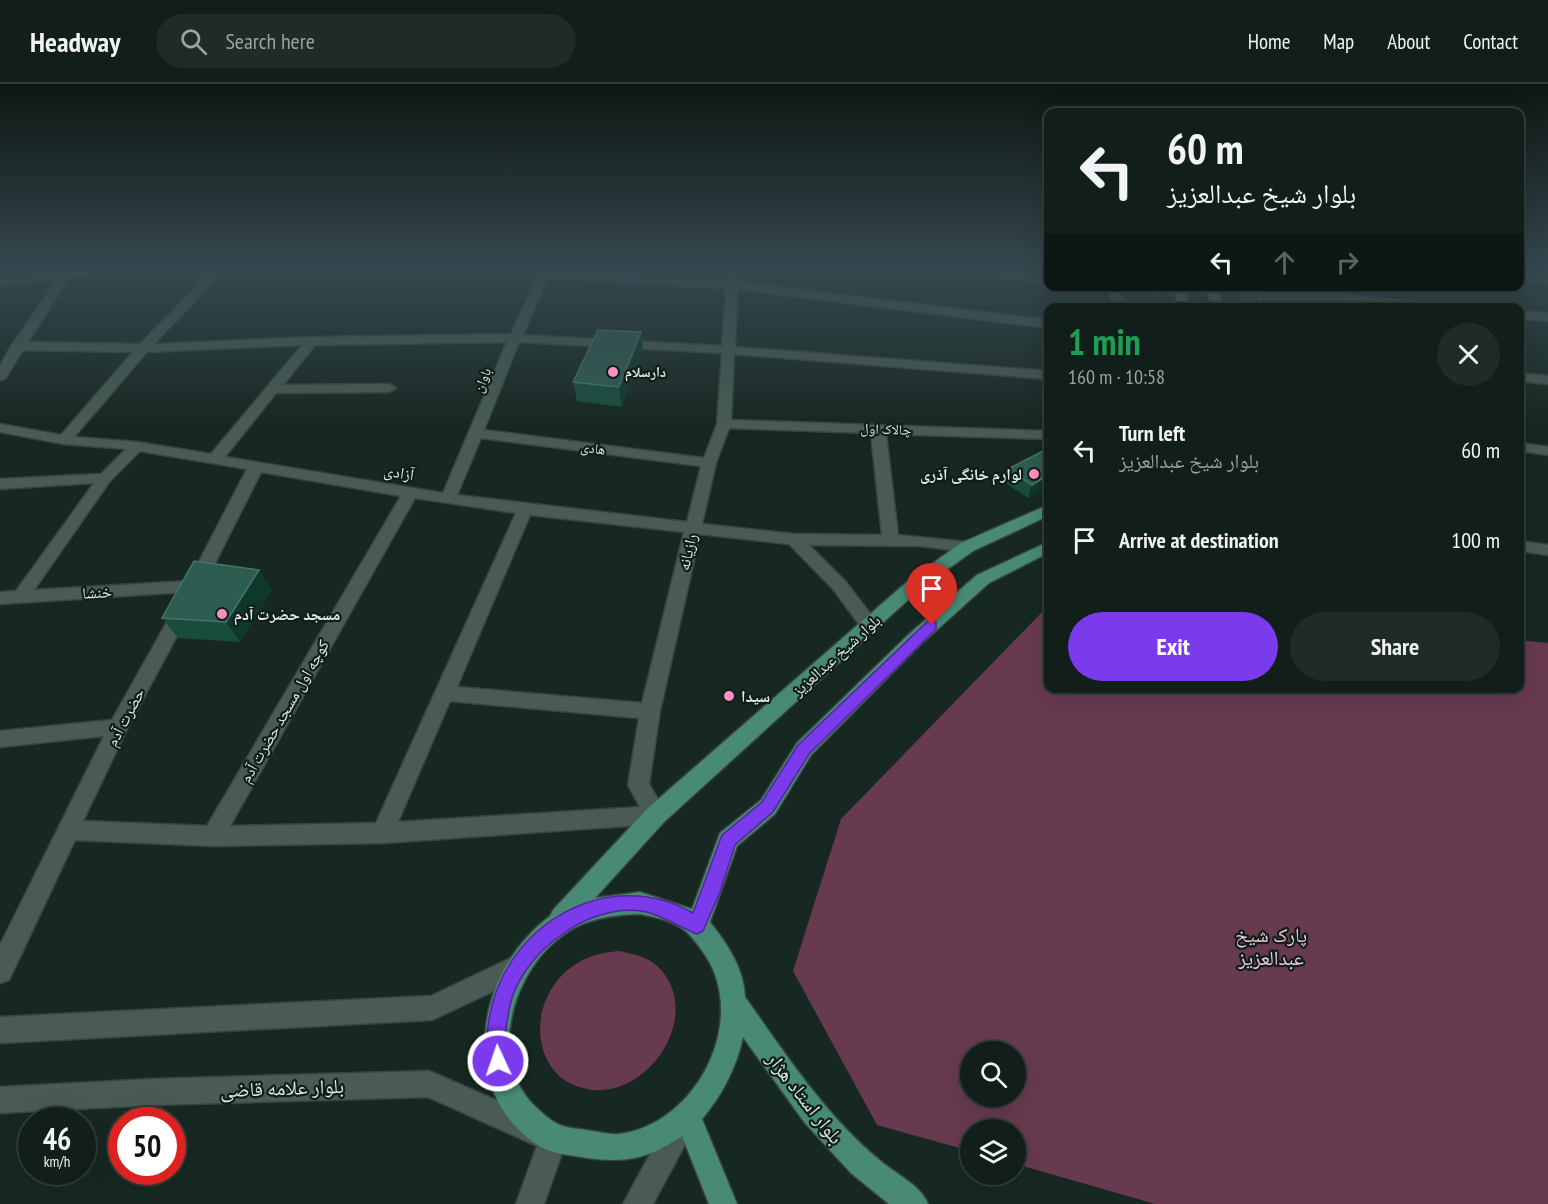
<!DOCTYPE html>
<html lang="en">
<head>
<meta charset="utf-8">
<style>
	:root { --surface:#111e1a; --page:#1e2b27; --text:#f1f3f6; --muted:#9ca2a2; --line:#303c39; --accent:#7c3aed }
	body { margin:0; font-family:"PT Sans Narrow","Noto Naskh Arabic",sans-serif; background:var(--page); color:var(--text); height:100vh; display:flex; flex-direction:column; font-size:22px; white-space:nowrap }
	* { box-sizing:border-box; margin:0 }
	p { font-size:20px; color:var(--muted) }
	.icon { flex:none; width:33px; height:33px; fill:none; stroke:currentColor; stroke-width:2; stroke-linecap:round; stroke-linejoin:round }
	.map { position:relative; flex:1; overflow:hidden }
	.drawer { position:absolute; left:1044px; top:219px; width:480px; height:390px; display:flex; flex-direction:column; background:var(--surface); border-radius:12px; box-shadow:0 6px 24px #0002,0 0 0 2px var(--line) }
	.drawer>* { flex:none }
	.hud { position:absolute; left:1044px; top:24px; width:480px; height:183px; border-radius:12px; box-shadow:0 6px 24px #0002,0 0 0 2px var(--line); background:#111e1a; color:var(--text); overflow:hidden }
	.controls { position:absolute; left:960px; top:957px; display:grid; gap:12px }
	.controls a { display:grid; place-items:center; width:66px; height:66px; border-radius:50%; background:var(--surface); box-shadow:0 6px 24px #0002,0 0 0 2px var(--line); font-size:30px }
	.speed { position:absolute; left:18px; top:1023px; display:flex; gap:12px; font-size:30px; font-weight:700; text-align:center }
	.speed>* { display:grid; place-content:center; width:78px; height:78px; border-radius:50%; background:var(--surface); box-shadow:0 6px 24px #0002,0 0 0 2px var(--line); line-height:1 }
	.speed small { font-size:15px; font-weight:400 }
	.speed .limit { border:9px solid #d22; background:#fff; color:#111 }
	.pin { position:absolute; display:grid; place-items:center; width:51px; height:51px; color:#fff; margin:-62px -26px; border-radius:50% 50% 50% 0; rotate:-45deg; box-shadow:0 0 6px #0007 }
	.pin .icon { rotate:45deg }
	.me { position:absolute; width:66px; margin:-33px; rotate:357deg; stroke-linejoin:round; filter:drop-shadow(0 0 4px #0008) }
	.turn { display:flex; align-items:center; gap:21px; height:126px; padding:0 24px; font-size:27px }
	.turn .icon { width:78px; height:78px; stroke-width:2.5 }
	.turn b { display:block; font-size:42px; line-height:51px }
	.lanes { display:flex; align-items:center; height:57px; padding:0 24px; background:#0003; justify-content:center; gap:30px; direction:ltr }
	.lanes .off { opacity:.35 }
	.round { display:grid; place-items:center; flex:none; width:63px; height:63px; border-radius:32px; background:var(--page) }
	.overview { display:flex; align-items:center; justify-content:space-between; height:102px; padding:0 24px }
	h1 { font-size:36px; font-weight:600; line-height:45px; color:#1e9e55 }
	.action { display:flex; gap:12px; margin-top:auto; padding:12px 24px }
	.action a { flex:1; height:69px; border-radius:36px; background:var(--accent); color:#fff; font-size:24px; font-weight:600; line-height:69px; text-align:center }
	.action a+a { background:var(--page); color:var(--text) }
	ul { padding:0; list-style:none }
	li { display:flex; align-items:center; gap:18px; height:90px; padding:0 24px }
	li div { flex:1 }
	li b { display:block; font-size:22px }
	li em { font-style:normal }
	header { display:flex; align-items:center; gap:36px; box-sizing:border-box; height:84px; padding:0 30px; background:var(--surface); border-bottom:2px solid var(--line) }
	header strong { font-size:28px }
	nav { display:flex; gap:33px; margin-inline-start:auto; font-size:21px }
	.search { width:420px; height:54px; background:var(--page); display:flex; align-items:center; gap:15px; box-sizing:border-box; padding:0 21px; border-radius:33px; color:var(--muted); font-size:22px }
	.map>svg:first-child { display:block }
</style>
</head>
<body>
<header>
<strong>Headway</strong>
<div class="search"><svg class="icon" aria-label="search" viewBox="0 0 24 24"><circle cx="10" cy="10" r="6"/><path d="M15 15l6 6"/></svg>Search here</div>
<nav><a>Home</a><a>Map</a><a>About</a><a>Contact</a></nav>
</header>
<div class="map">
<svg width="1548" height="1120" viewBox="0 0 1548 1120">
	<rect width="100%" height="100%" fill="#172822"/>
	<!-- green -->
	<path fill="#683a4f" fill-rule="evenodd" d="M1048,522V604H1520V556L1548,559V1120H1155L1016,1080V1046H970V1067L877,1041L793,887L841,735ZM970,968H1016V1012H970Z
		M619,867C632,870 646,872 656,881C705,925 654,1011 593,1006C580,1004 567,1000 557,990C527,957 539,903 576,880C589,871 603,869 619,867Z"/>
	<g fill="none" stroke-linecap="round" stroke-linejoin="round">
		<defs>
			<path id="minor" d="M118,186L544,187L727,197L728,186H738V198L1048,236V244L737,205L735,263L1048,287V295L734,270L731,336L1048,347V355L886,350L898,451L967,458L975,463L967,468L921,462L809,461L845,497L876,537L879,542L876,547H864L833,505L789,460L700,450L660,627L649,700L667,731L664,738L656,740L383,759L213,762L75,756L9,896L0,899V861L104,652L0,663V647L112,636L177,520H189L192,524L127,645L83,737L207,742L401,412L261,388L201,507L0,520V508L16,507L94,399L0,405V395L101,390L126,365L64,360L0,348V340L61,351L133,268L23,266L5,295L0,296V282L11,262L58,195L0,202V196L66,188ZM343,190L537,193L511,250L312,253L154,260L220,191ZM124,192H207L140,260L28,258L69,194ZM548,194L726,204L722,262L523,251ZM507,258L443,409L225,373L276,309L389,308L396,304L389,300L283,301L315,261ZM519,258L722,269L717,340L704,374L484,346ZM302,261L211,370L137,358L74,353L147,268ZM729,344L871,349L882,451L794,450L702,440L716,379ZM481,354L701,382L687,438L457,411ZM140,367L247,385L189,497L34,506L110,397ZM415,414L516,429L376,739L230,742ZM530,431L684,448L642,619L457,603ZM450,617L639,634L628,701L640,723L398,738Z
				M952,186H986L1048,193V199L957,189Z
				M1520,189L1548,193V199L1520,195Z
				M1108,202H1165L1186,207L1180,210L1120,206L1125,224H1113Z
				M1219,202H1264L1271,206L1265,209Z
				M1325,209L1445,221L1450,224H1405L1321,214L1319,212Z
				M1520,227L1548,229V237L1520,234Z
				M1520,289L1548,292V300L1520,297Z
				M1520,359L1548,363V371L1520,367Z
				M1520,457L1548,461V471L1520,467Z
				M519,870L528,873L531,882L528,891L432,936L0,959V933L431,912Z
				M429,987L563,1045L567,1055L544,1120H516L537,1062L428,1013L154,1021L0,1029V1003L154,995Z
				M683,1024L693,1028L697,1038L653,1120H623L673,1028Z"/>
			<path id="major" d="M1173,202H1184L1190,224H1178Z
				M1205,202H1216L1224,224H1212Z
				M1048,421V432L973,467L920,505L664,738L595,814L640,808L692,825L720,749L761,716L797,659L908,551L977,491L1048,458V469L989,499L920,561L811,671L775,730L737,762L710,838C727,860 744,884 745,913C785,969 824,1030 878,1075C894,1089 921,1101 928,1120H889L851,1089L805,1039L743,953C736,984 723,1010 702,1035L737,1120H709L682,1052C648,1075 627,1079 587,1074C572,1071 557,1071 543,1064C522,1053 504,1032 495,1011C469,946 496,873 550,832L553,826L648,724L908,497L961,459ZM640,830C655,833 670,836 683,845C690,850 695,857 701,865C752,931 699,1040 619,1050C610,1051 600,1048 592,1047C564,1042 561,1046 539,1026C484,979 512,885 566,849C588,834 614,831 640,830Z"/>
		</defs>
		<!-- minor casing -->
		<use href="#minor" stroke="#38443f" stroke-width="3"/>
		<!-- major casing -->
		<use href="#major" stroke="#38443f" stroke-width="3"/>
		<!-- minor -->
		<use href="#minor" fill="#495b54" fill-rule="evenodd"/>
		<!-- major -->
		<use href="#major" fill="#488a76" fill-rule="evenodd"/>
	</g>
	<!-- wall -->
	<path fill="#184d3e" d="M1242,202H1341L1354,224H1245L1239,209Z
		M641,248L643,267L622,323L577,317L573,298Z
		M1048,366V402L1028,414L1004,398L1008,385Z
		M272,506L240,558L178,554L162,534Z"/>
	<!-- shaded-wall -->
	<path fill="#0f372c" d="M641,248L643,267L622,323L619,303Z
		M1048,391V402L1028,414L1032,401Z
		M259,486L272,506L240,558L226,538Z"/>
	<!-- building -->
	<path fill="#2d5d50" stroke="#497367" stroke-width="1.5" d="M1255,202H1341L1354,224H1264Z
		M598,246L641,248L619,303L573,298Z
		M1047,365L1048,366V391L1032,401L1008,385Z
		M194,477L259,486L226,538L162,534Z"/>
	<!-- sky -->
	<linearGradient id="sky" x2="0" y2="1"><stop stop-color="#0d1613"/><stop offset="0.54" stop-color="#36484f"/><stop offset="1" stop-color="#36484f" stop-opacity="0"/></linearGradient>
	<rect width="1548" height="343" fill="url(#sky)"/>
	<!-- route -->
	<path fill="#7c3aed" stroke="#51269a" stroke-width="1.5" d="M932,536L936,538V545L809,670L773,728L735,761L720,808L703,847L697,850C677,842 663,831 642,827C588,819 522,869 510,921C508,932 505,946 505,958C505,968 509,975 505,984L498,987L491,984C485,968 486,952 489,935C504,841 608,780 693,829L722,751L762,718L798,661L927,538Z"/>
	<!-- markers -->
	<g fill="#fc8fc1" stroke="#0e1e18" stroke-width="2">
		<circle cx="613" cy="288" r="6"/>
		<circle cx="1034" cy="390" r="6"/>
		<circle cx="222" cy="530" r="6"/>
		<circle cx="729" cy="612" r="6"/>
	</g>
	<g text-anchor="middle" dominant-baseline="central" stroke-width="4.5" stroke-linejoin="round" paint-order="stroke">
		<!-- far-poi labels -->
		<g font-size="14" font-weight="bold" fill="#dee8e4" stroke="#0e1e18" text-anchor="start">
			<text x="625" y="288">دارسلام</text>
		</g>
		<!-- far-street labels -->
		<g font-size="14" fill="#dee8e4" stroke="#0e1e18">
			<text transform="translate(482 296) rotate(-68)">باوان</text>
			<text transform="translate(886 345) rotate(2)">چالاک اول</text>
			<text transform="translate(593 364) rotate(8)">هادی</text>
		</g>
		<!-- street labels -->
		<g font-size="16" fill="#dee8e4" stroke="#0e1e18">
			<text transform="translate(399 388) rotate(9)">آزادی</text>
			<text transform="translate(687 468) rotate(-77)">رازیانه</text>
			<text transform="translate(97 508) rotate(-3)">خنشا</text>
			<text transform="translate(836 571) rotate(-42)">بلوار شیخ عبدالعزیز</text>
			<text transform="translate(284 627) rotate(-60)">کوچه اول مسجد حضرت آدم</text>
			<text transform="translate(125 633) rotate(-62)">حضرت آدم</text>
		</g>
		<!-- poi labels -->
		<g font-size="16" font-weight="bold" fill="#dee8e4" stroke="#0e1e18" text-anchor="start">
			<text x="1022" y="390" text-anchor="end">لوارم خانگی آذری</text>
			<text x="234" y="530">مسجد حضرت آدم</text>
			<text x="741" y="612">سیدا</text>
		</g>
		<!-- near-park labels -->
		<g font-size="20" fill="#f2c8d9" stroke="#0e1e18">
			<text x="1271" y="851">پارک شیخ<tspan x="1271" dy="23">عبدالعزیز</tspan></text>
		</g>
		<!-- near-street labels -->
		<g font-size="20" fill="#dee8e4" stroke="#0e1e18">
			<text transform="translate(282 1004) rotate(-2)">بلوار علامه قاضی</text>
			<text transform="translate(805 1014) rotate(52)">بلوار استاد هژار</text>
		</g>
	</g>
</svg>
<div class="controls">
<a><svg class="icon" aria-label="search" viewBox="0 0 24 24"><circle cx="10" cy="10" r="6"/><path d="M15 15l6 6"/></svg></a>
<a><svg class="icon" aria-label="layers" viewBox="0 0 24 24"><path d="M12 4l9 5-9 5-9-5zM3 14l9 5 9-5"/></svg></a>
</div>
<div class="speed"><div>46<small>km/h</small></div><div class="limit">50</div></div>
<div class="pin" style="left:932px;top:541px;background:#d93025"><svg class="icon" aria-label="arrive" viewBox="0 0 24 24"><path d="M6 21V4h12l-3 4 3 4H6"/></svg></div>
<svg class="me" style="left:498px;top:977px" viewBox="-20 -20 40 40"><circle r="17" fill="#7c3aed" stroke="#fff" stroke-width="3"/><path d="M0-11L8 9 0 5-8 9z" fill="#fff"/></svg>
<div class="hud">
<div class="turn"><svg class="icon" aria-label="left" viewBox="0 0 24 24"><path d="M17 20v-9H6M10 6l-5 5 5 5"/></svg><div><b>60 m</b>بلوار شیخ عبدالعزیز</div></div>
<div class="lanes"><svg class="icon" aria-label="left" viewBox="0 0 24 24"><path d="M17 20v-9H6M10 6l-5 5 5 5"/></svg><svg class="icon off" aria-label="ahead" viewBox="0 0 24 24"><path d="M12 20V5M6 11l6-6 6 6"/></svg><svg class="icon off" aria-label="right" viewBox="0 0 24 24"><path d="M7 20v-9h11M14 6l5 5-5 5"/></svg></div>
</div>
<section class="drawer">
<div class="overview"><div><h1>1 min</h1><p>160 m · 10:58</p></div><a class="round"><svg class="icon" aria-label="close" viewBox="0 0 24 24"><path d="M6 6l12 12M18 6L6 18"/></svg></a></div>
<ul>
<li><svg class="icon" aria-label="left" viewBox="0 0 24 24"><path d="M17 20v-9H6M10 6l-5 5 5 5"/></svg><div><b>Turn left</b><p>بلوار شیخ عبدالعزیز</p></div><em>60 m</em></li>
<li><svg class="icon" aria-label="arrive" viewBox="0 0 24 24"><path d="M6 21V4h12l-3 4 3 4H6"/></svg><div><b>Arrive at destination</b></div><em>100 m</em></li>
</ul>
<div class="action"><a>Exit</a><a>Share</a></div>
</section>
</div>
</body>
</html>
